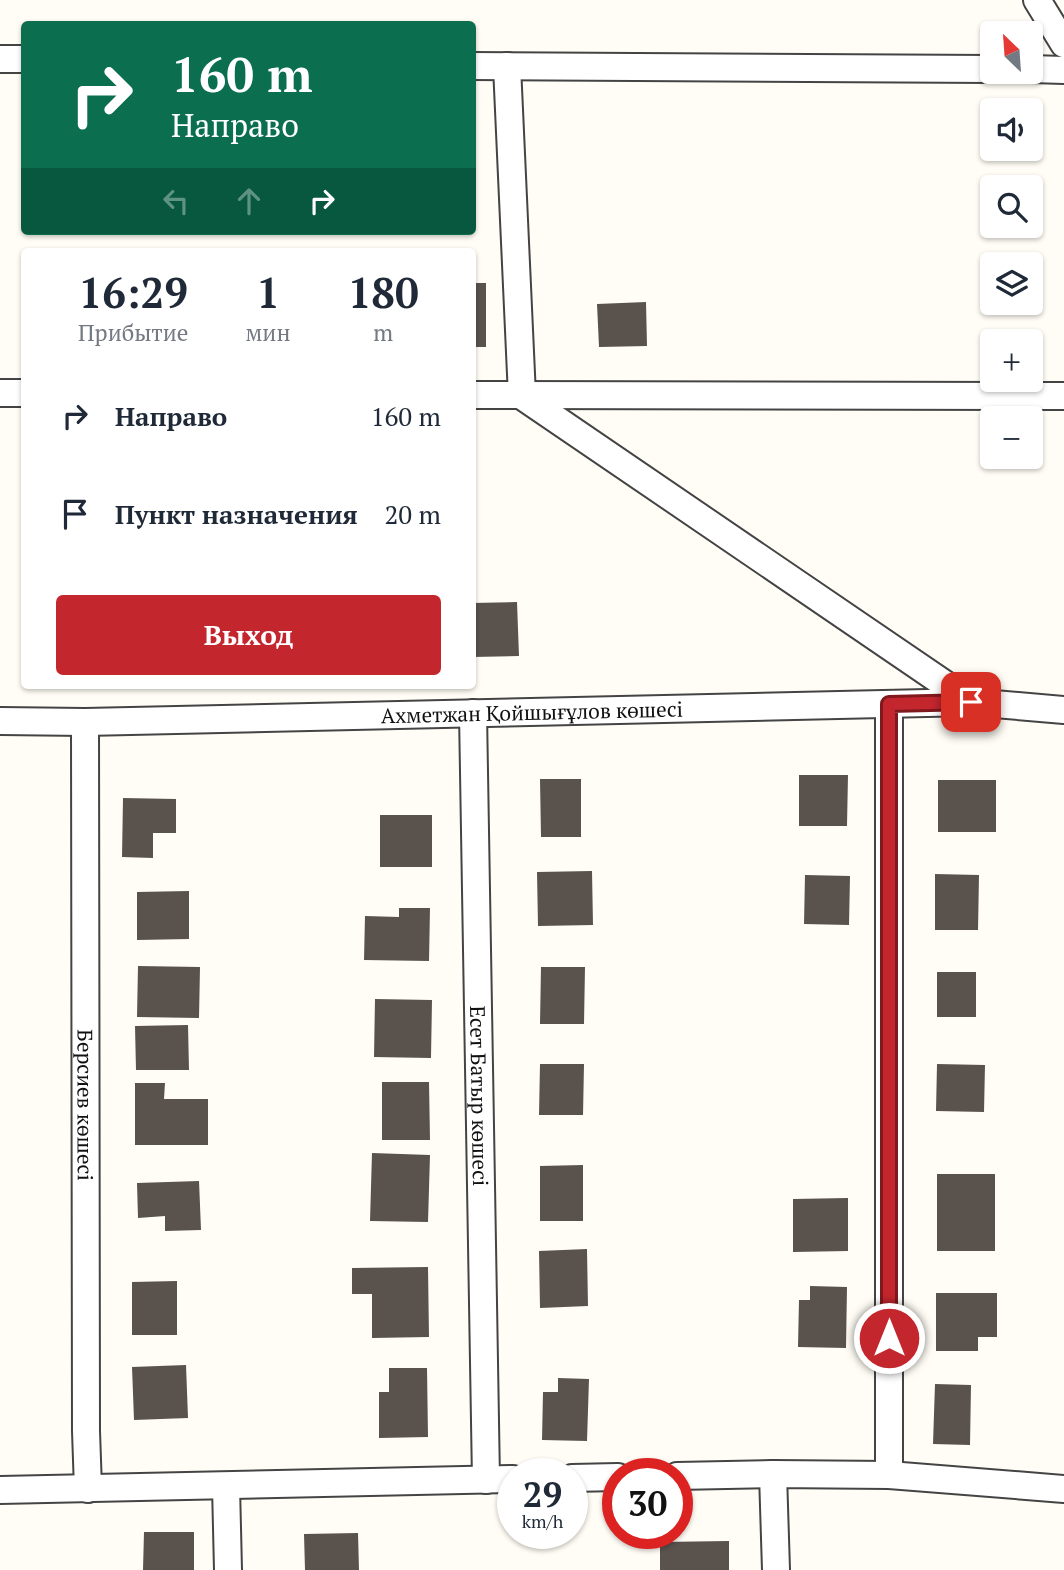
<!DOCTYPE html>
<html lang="ru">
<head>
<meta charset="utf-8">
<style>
	:root { --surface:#fff; --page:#f2f2f3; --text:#1f2937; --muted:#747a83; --accent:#c4262e }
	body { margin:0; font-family:"PT Serif",serif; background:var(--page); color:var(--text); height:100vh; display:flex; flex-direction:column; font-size:26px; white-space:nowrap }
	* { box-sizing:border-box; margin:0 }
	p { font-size:23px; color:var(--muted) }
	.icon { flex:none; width:38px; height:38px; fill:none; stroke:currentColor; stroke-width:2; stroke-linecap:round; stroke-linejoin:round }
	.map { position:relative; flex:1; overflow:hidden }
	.side { position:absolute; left:21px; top:248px; width:455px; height:441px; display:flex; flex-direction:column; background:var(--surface); border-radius:7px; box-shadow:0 2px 5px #0004 }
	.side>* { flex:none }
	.banner { position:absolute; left:21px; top:21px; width:455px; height:214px; border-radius:7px; box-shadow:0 2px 5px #0004; background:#0b6e4f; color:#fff; overflow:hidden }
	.needle { width:46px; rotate:335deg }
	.fabs { position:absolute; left:980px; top:21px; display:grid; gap:14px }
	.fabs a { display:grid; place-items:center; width:63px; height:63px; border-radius:7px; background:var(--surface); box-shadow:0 2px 5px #0004; font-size:35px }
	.speed { position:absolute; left:497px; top:1458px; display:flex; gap:14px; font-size:35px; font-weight:700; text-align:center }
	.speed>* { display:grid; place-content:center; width:91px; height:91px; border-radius:50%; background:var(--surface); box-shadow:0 2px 5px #0004; line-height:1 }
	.speed small { font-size:18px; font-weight:400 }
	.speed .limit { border:10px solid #d22; background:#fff; color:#111 }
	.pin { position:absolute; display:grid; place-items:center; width:60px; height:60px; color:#fff; margin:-30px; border-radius:14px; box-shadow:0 4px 10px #0006 }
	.me { position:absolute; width:77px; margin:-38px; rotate:0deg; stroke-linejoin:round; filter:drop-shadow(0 0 5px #0008) }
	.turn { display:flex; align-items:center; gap:24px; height:147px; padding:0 35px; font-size:32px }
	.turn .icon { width:91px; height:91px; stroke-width:2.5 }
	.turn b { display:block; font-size:49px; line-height:60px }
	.lanes { display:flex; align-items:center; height:66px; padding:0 35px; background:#0003; justify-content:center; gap:35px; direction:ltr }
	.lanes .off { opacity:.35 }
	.eta { display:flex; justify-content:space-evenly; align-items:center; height:119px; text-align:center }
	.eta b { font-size:42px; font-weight:700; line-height:49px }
	.button { display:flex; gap:14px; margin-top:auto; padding:14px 35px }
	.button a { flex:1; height:80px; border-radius:7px; background:var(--accent); color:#fff; font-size:28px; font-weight:700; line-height:80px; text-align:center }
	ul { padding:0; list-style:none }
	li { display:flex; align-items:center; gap:21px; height:98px; padding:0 35px }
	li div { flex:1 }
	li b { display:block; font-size:26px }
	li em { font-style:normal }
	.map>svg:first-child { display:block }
</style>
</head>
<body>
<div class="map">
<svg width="1064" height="1570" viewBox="0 0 1064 1570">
	<rect width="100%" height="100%" fill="#fffdf5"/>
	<!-- building -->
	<path fill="#5a524d" d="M472,283H486V347H472Z
		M646,302L647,346L599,347L597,304Z
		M517,602L519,656L472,657V603Z
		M799,775H848L847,826H799Z
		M540,779H581V837H541Z
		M938,780H996V832H938Z
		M123,798L176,799V833H153V858L122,857Z
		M380,815H432V867H380Z
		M592,871L593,925L538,926L537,872Z
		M935,874L979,875L978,930H935Z
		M805,875L850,876L849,925L804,924Z
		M189,891V939L137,940V892Z
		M399,908H430L429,961L364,960L365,916L399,917Z
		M138,966L200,967L199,1018L137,1017Z
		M541,967H585L584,1024H540Z
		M937,972H976V1017H937Z
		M375,999L432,1000L431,1058L374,1057Z
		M188,1025L189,1070H136L135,1026Z
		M540,1064H584L583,1115H539Z
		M937,1064L985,1065L984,1112L936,1111Z
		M382,1082H429L430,1140H382Z
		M135,1083H165L164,1099H208V1145H135Z
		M372,1153L430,1155L428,1222L370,1221Z
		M583,1165V1221H540V1166Z
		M937,1174H995V1251H937Z
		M199,1181L201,1230L165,1231V1216L138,1218L137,1183Z
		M848,1198V1251L793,1252V1199Z
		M587,1249L588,1306L540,1308L539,1251Z
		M428,1267L429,1337L372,1338V1294H352V1268Z
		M177,1281V1335H132V1282Z
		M810,1286L847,1287L846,1348L798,1347L799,1300H810Z
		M936,1293H997V1337H978V1351H936Z
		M186,1365L188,1418L134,1420L132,1367Z
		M389,1368H427L428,1437L379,1438V1392H389Z
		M558,1378L589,1379L587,1441L542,1440L543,1392H558Z
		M935,1384L971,1385L970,1445L933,1444Z
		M144,1532H194V1570H143Z
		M358,1533L359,1570H305L304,1534Z
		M729,1541V1570H660V1542Z"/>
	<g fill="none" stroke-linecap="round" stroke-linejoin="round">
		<defs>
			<g id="street">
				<path d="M1037,0L1064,44"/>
				<path d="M0,59H24"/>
				<path d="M472,66L992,69"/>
				<path d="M507,66L522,396L971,702"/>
				<path d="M1031,69L1064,70"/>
				<path d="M0,393H24"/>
				<path d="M472,395L1064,396"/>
				<path id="s1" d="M473,713L486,1480"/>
				<path id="s2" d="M0,721L85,722L971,702L1064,710"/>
				<path id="s3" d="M85,722L86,1431L88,1489"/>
				<path d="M773,1474L776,1570"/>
				<path d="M889,1475L1064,1489"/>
				<path d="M677,1476L773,1474L889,1475V704"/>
				<path d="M572,1478L618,1477"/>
				<path d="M226,1486L228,1570"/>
				<path d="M0,1490L513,1479"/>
			</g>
		</defs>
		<!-- street casing -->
		<use href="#street" stroke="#444" stroke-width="30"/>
		<!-- street -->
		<use href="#street" stroke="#fff" stroke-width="26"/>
	</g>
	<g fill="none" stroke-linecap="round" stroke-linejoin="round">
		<defs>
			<path id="route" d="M889,1338V704L971,702"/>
		</defs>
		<!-- route casing -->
		<use href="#route" stroke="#7f191e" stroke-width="18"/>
		<!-- route -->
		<use href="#route" stroke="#c4262e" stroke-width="12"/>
	</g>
	<g text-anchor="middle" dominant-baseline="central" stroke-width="7" stroke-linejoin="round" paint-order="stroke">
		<!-- street labels -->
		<g font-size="21" fill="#111" stroke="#fff">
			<text stroke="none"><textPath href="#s2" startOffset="532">Ахметжан Қойшығұлов көшесі</textPath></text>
			<text stroke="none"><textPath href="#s1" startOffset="383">Есет Батыр көшесі</textPath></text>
			<text stroke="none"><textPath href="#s3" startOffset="383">Берсиев көшесі</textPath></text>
		</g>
	</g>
</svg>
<div class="fabs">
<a><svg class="needle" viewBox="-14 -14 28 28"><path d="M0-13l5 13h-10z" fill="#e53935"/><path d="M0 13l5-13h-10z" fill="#747a83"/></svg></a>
<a><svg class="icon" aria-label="sound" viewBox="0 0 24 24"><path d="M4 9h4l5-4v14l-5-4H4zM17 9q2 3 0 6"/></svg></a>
<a><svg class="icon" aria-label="search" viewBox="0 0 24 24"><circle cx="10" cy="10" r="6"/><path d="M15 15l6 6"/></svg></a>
<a><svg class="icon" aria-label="layers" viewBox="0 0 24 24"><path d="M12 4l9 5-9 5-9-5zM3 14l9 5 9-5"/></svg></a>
<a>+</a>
<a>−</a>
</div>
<div class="speed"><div>29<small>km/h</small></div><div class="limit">30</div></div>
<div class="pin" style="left:971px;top:702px;background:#d93025"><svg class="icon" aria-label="arrive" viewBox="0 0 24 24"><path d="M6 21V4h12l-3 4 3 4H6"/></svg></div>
<svg class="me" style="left:889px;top:1338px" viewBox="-20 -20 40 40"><circle r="17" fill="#c4262e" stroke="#fff" stroke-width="3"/><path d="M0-11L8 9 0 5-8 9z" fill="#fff"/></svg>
<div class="banner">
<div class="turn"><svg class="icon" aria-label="right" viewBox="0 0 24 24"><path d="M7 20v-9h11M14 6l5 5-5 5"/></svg><div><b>160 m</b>Направо</div></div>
<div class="lanes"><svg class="icon off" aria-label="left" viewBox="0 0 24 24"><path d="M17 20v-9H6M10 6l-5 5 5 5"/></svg><svg class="icon off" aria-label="ahead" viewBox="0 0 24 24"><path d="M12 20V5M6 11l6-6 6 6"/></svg><svg class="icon" aria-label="right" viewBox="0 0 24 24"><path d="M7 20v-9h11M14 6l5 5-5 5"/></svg></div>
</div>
<section class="side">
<div class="eta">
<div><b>16:29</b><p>Прибытие</p></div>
<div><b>1</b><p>мин</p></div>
<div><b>180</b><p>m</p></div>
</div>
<ul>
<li><svg class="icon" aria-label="right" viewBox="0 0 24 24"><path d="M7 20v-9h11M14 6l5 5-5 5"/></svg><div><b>Направо</b></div><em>160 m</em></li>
<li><svg class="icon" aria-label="arrive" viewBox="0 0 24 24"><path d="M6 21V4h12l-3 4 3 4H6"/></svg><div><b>Пункт назначения</b></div><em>20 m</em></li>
</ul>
<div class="button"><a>Выход</a></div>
</section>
</div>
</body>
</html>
